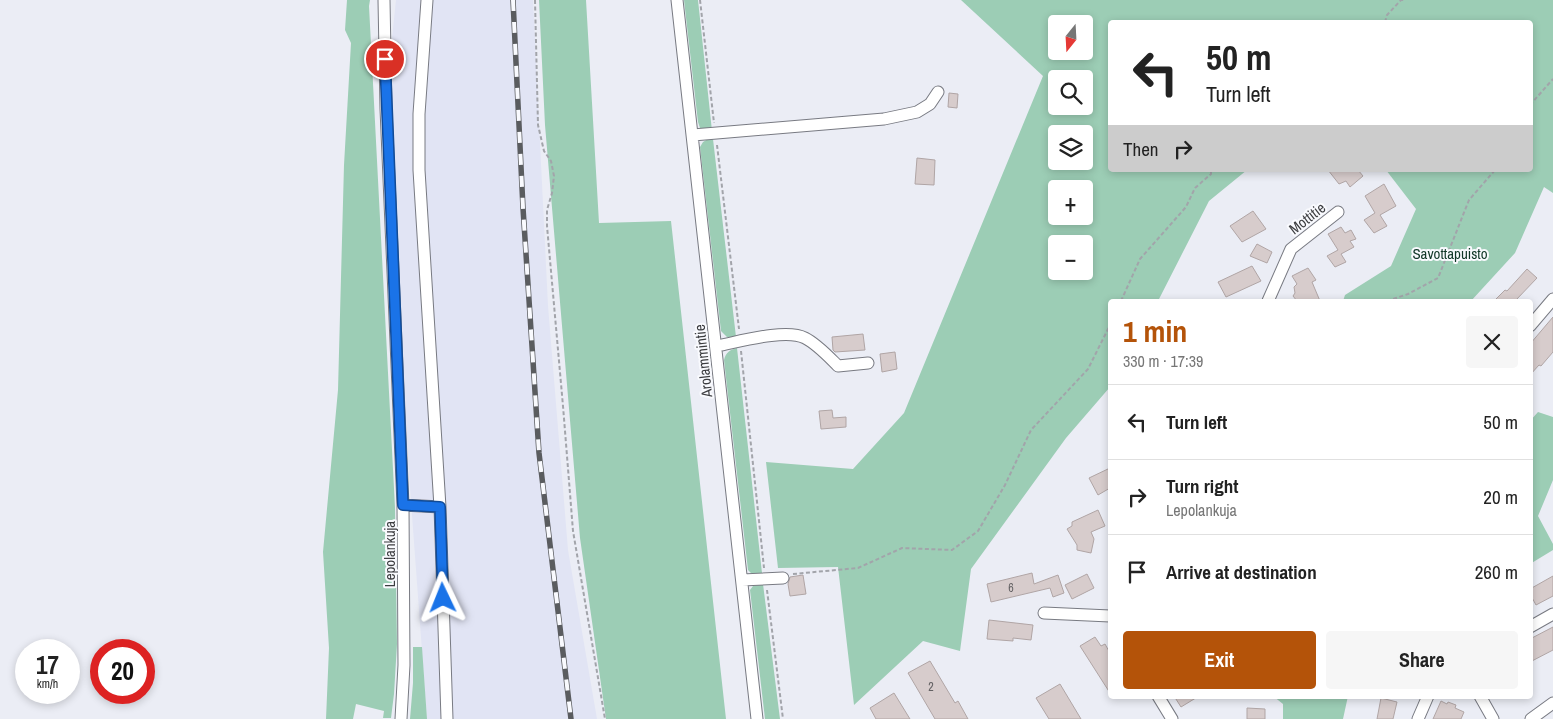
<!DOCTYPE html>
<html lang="en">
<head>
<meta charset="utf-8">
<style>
	:root { --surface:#fff; --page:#f6f6f6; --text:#222; --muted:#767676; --line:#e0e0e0; --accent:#b45309 }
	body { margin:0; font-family:"Archivo Narrow",sans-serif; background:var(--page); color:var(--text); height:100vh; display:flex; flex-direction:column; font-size:19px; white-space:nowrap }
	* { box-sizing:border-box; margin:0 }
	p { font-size:16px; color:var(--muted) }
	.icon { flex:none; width:28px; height:28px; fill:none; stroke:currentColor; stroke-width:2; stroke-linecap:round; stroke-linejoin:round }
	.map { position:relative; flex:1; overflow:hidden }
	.drawer { position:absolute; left:1108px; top:299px; width:425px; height:400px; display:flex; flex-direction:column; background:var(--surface); border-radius:5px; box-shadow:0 2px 8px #0003 }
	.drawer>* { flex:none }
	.top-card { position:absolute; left:1108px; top:20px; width:425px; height:152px; border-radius:5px; box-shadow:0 2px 8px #0003; background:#fff; color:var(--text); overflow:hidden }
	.needle { width:32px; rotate:198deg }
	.controls { position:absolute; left:1048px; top:15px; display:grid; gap:10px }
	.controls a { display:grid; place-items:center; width:45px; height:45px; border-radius:5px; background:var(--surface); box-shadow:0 2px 8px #0003; font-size:25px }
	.speed { position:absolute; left:15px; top:639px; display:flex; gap:10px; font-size:25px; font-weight:700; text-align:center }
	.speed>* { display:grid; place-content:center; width:65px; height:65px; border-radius:50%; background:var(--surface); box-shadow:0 2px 8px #0003; line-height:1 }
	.speed small { font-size:12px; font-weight:400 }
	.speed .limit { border:8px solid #d22; background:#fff; color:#111 }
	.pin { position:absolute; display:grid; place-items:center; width:42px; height:42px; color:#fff; margin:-21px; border:2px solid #fff; border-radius:50%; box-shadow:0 1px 5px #0007 }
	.me { position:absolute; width:55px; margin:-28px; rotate:358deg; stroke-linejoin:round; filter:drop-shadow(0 0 4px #0008) }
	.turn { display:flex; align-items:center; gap:18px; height:105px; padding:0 15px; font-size:22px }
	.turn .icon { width:65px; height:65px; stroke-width:2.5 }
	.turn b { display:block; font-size:35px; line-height:42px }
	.then { display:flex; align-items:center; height:48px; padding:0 15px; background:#0003; gap:10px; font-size:19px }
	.round { display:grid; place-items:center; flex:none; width:52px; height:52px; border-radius:5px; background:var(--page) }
	.head { display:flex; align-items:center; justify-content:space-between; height:85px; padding:0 15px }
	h1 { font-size:30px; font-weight:700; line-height:38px; color:var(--accent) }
	.button { display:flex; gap:10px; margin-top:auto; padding:10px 15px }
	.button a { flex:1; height:58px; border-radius:5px; background:var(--accent); color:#fff; font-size:20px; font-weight:700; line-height:58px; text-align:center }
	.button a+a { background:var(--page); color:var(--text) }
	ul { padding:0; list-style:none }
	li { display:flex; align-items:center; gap:15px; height:75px; padding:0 15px; border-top:1px solid var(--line) }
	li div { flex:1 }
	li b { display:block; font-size:19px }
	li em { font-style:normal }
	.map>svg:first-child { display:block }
</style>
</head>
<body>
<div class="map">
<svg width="1553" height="719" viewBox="0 0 1553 719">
	<rect width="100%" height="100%" fill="#ebedf5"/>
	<!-- built -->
	<path fill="#e1e4f4" d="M396,0H533L548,306L568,550L597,719H427L407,447L393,164L391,48Z"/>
	<!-- green -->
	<path fill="#9ccdb5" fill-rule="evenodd" d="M347,0H370L369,6L395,508L397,644L394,694L391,718H383L384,711L356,704L353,719H326L329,648L323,552L338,390L344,165L351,43L345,30Z
		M539,0H586L599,223L671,221L726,719H606L580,538L545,125Z
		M684,0H698L712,131H705L700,128L698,122Z
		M961,0H1553V193L1544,187L1515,253L1471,301H1343L1345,295L1391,266L1416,209L1386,170H1530V22H1110V170H1247L1209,201L1158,301H1110V387L1066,438L971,569L960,651L923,641L854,705L838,567L778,568L766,462L853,469L904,413L1043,76ZM1056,24H1084V51H1056ZM1056,79H1084V106H1056ZM1056,134H1084V161H1056ZM1056,189H1084V216H1056ZM1056,244H1084V271H1056Z
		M708,139H713L736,337H727L721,331L700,147L703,142Z
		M737,348L762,573H751L748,570L724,360C726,352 730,350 737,348Z
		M1538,412L1553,417V480L1538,516L1553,544V550L1530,564V421Z
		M763,584L780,719H765L750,590L753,586Z
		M413,647H422L427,719H410L413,683Z
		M1273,696H1348L1343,719H1283V704Z"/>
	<!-- building -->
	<path fill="#d7cccc" stroke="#b0a5a5" d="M949,93L958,94L957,108L948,107Z
		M917,158L935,160L934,185L915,184Z
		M1328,170H1358L1363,176L1350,187L1346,181L1339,184Z
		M1384,184L1396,206L1380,215L1387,226L1374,233L1364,220L1375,213L1365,196Z
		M1253,211L1266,229L1242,242L1230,226Z
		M1341,227L1345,233L1351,230L1356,239L1350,241L1354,247L1341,254L1346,262L1335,267L1327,256L1338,250L1328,234Z
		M1257,244L1272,252L1267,263L1250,256Z
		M1252,266L1261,281L1226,297L1218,282Z
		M1308,268L1316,280L1312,282L1320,301H1297L1293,296L1295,293L1294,287L1297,284L1292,276Z
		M1527,269L1537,278L1516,300L1517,301H1494L1505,290L1507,291Z
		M1553,317V352L1541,366L1539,365L1530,375V344Z
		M863,334L865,350L835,352L833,350L832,337Z
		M895,352L897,369L882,372L880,354Z
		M832,410L833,418L846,417V427L821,429L819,411Z
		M1110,468V488L1098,495L1089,478Z
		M1098,510L1105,526L1091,532L1094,539L1091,553L1077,550V545L1067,529L1072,526V522Z
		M1032,573L1034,584L1058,575L1064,593L1053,597L1050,588L991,602L987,584Z
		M1087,574L1094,588L1072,599L1065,585Z
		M803,575L806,594L790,596L788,584L790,577Z
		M1553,576V596L1536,605L1530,594V589Z
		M989,620L1033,625L1031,640L1013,638V641L987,639Z
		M1553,627V650L1530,662V639Z
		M1095,637L1101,646L1105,644L1110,653V693L1080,646Z
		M930,661L955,703L958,701L968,719H935L908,673Z
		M1060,684L1081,719H1049L1036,698Z
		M894,693L910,719H876L870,708Z
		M1174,696H1199L1181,707Z
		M1381,698L1397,702L1393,719H1377Z
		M1441,701L1447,704L1448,702L1456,705L1455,708L1464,712L1461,719H1433Z
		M1247,708L1265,709V719H1247Z"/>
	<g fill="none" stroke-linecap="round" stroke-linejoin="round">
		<defs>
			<path id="minor" d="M384,0L386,109L403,505L404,665L401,719
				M427,0L419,114V170L440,507L447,719
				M677,0L757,719
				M693,135L884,119L917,112L930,104L938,92
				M1268,301L1291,249L1338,212
				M1530,326L1553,299
				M717,346C738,342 786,328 805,338C817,344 828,356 838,366L868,363
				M403,505L440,507
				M742,580L783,578
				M1044,613L1110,616
				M1530,627L1553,614
				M1158,696L1172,719
				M1480,696L1493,719
				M1418,719L1428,696
				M1531,719L1553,703"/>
		</defs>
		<!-- minor casing -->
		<use href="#minor" stroke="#787a82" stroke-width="13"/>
		<!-- path -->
		<path stroke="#a2a4aa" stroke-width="2" stroke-dasharray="4 2.5" stroke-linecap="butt" d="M535,0L538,125L544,151L551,161L554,176L552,193L547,210V226L563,406L573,531L605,719
			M700,0L714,123
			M1385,22L1387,15L1401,0H1404
			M1530,105L1553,79
			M717,145L739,329
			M1121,301L1140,259L1186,207L1195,188L1211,174V170
			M1387,301L1408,294L1438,278L1469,200L1495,170
			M741,351L764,568
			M793,574L858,568L902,548L952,550L978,531L1005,485L1031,430L1088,369L1110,325
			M767,590L783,719"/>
		<!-- minor -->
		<use href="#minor" stroke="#fff" stroke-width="11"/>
		<defs>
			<path id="rail" d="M513,0L523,208L539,453L571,719"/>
		</defs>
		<!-- rail casing -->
		<use href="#rail" stroke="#5a5c5f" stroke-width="5.5"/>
		<!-- rail -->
		<use href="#rail" stroke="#f9fafe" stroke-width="4" stroke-dasharray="11" stroke-linecap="butt"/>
	</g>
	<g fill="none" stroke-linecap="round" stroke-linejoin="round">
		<defs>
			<path id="route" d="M385,59L403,505L440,507L443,598"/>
		</defs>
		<!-- route casing -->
		<use href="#route" stroke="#114b97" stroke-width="12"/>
		<!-- route -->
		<use href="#route" stroke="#1a73e8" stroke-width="9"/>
	</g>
	<g text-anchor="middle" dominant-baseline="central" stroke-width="4" stroke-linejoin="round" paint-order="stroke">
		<!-- number labels -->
		<g font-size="12" fill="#636163">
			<text x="1011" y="588">6</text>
			<text x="931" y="687">2</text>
		</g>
		<!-- street labels -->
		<g font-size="15" fill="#3c3d40" stroke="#f9fafe">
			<text transform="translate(1307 218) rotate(-38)">Mottitie</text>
			<text transform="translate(703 361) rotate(-96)">Arolammintie</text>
			<text transform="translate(389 554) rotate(-90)">Lepolankuja</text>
		</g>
		<!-- park labels -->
		<g font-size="15" fill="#103727" stroke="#f9fafe">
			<text x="1450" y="253">Savottapuisto</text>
		</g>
	</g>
</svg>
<div class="controls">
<a><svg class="needle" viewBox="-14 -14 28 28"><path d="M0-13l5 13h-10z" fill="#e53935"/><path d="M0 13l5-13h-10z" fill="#767676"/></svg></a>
<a><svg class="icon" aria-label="search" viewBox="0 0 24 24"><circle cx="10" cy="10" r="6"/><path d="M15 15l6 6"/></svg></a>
<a><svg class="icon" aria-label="layers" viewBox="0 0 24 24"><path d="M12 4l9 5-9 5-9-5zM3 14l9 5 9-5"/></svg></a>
<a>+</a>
<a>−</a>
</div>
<div class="speed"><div>17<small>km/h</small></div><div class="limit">20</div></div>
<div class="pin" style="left:385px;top:59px;background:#d93025"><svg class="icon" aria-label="arrive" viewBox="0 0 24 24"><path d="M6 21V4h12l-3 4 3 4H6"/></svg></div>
<svg class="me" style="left:443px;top:598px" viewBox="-20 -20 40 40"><path d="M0-17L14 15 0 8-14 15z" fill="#1a73e8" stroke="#fff" stroke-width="4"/></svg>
<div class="top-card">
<div class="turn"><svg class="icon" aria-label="left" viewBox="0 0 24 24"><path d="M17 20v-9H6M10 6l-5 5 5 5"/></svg><div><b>50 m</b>Turn left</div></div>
<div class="then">Then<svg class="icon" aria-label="right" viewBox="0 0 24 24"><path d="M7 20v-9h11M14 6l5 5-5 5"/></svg></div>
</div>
<section class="drawer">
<div class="head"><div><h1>1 min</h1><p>330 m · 17:39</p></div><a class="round"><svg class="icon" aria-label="close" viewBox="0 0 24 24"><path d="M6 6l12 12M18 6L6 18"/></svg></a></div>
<ul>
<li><svg class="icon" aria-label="left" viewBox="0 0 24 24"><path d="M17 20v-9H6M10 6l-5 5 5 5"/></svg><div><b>Turn left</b></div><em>50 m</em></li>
<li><svg class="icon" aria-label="right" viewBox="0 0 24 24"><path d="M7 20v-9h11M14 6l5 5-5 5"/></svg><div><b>Turn right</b><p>Lepolankuja</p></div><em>20 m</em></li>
<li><svg class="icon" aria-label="arrive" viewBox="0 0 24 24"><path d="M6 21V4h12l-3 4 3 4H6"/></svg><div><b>Arrive at destination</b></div><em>260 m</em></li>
</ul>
<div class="button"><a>Exit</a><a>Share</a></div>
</section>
</div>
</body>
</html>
